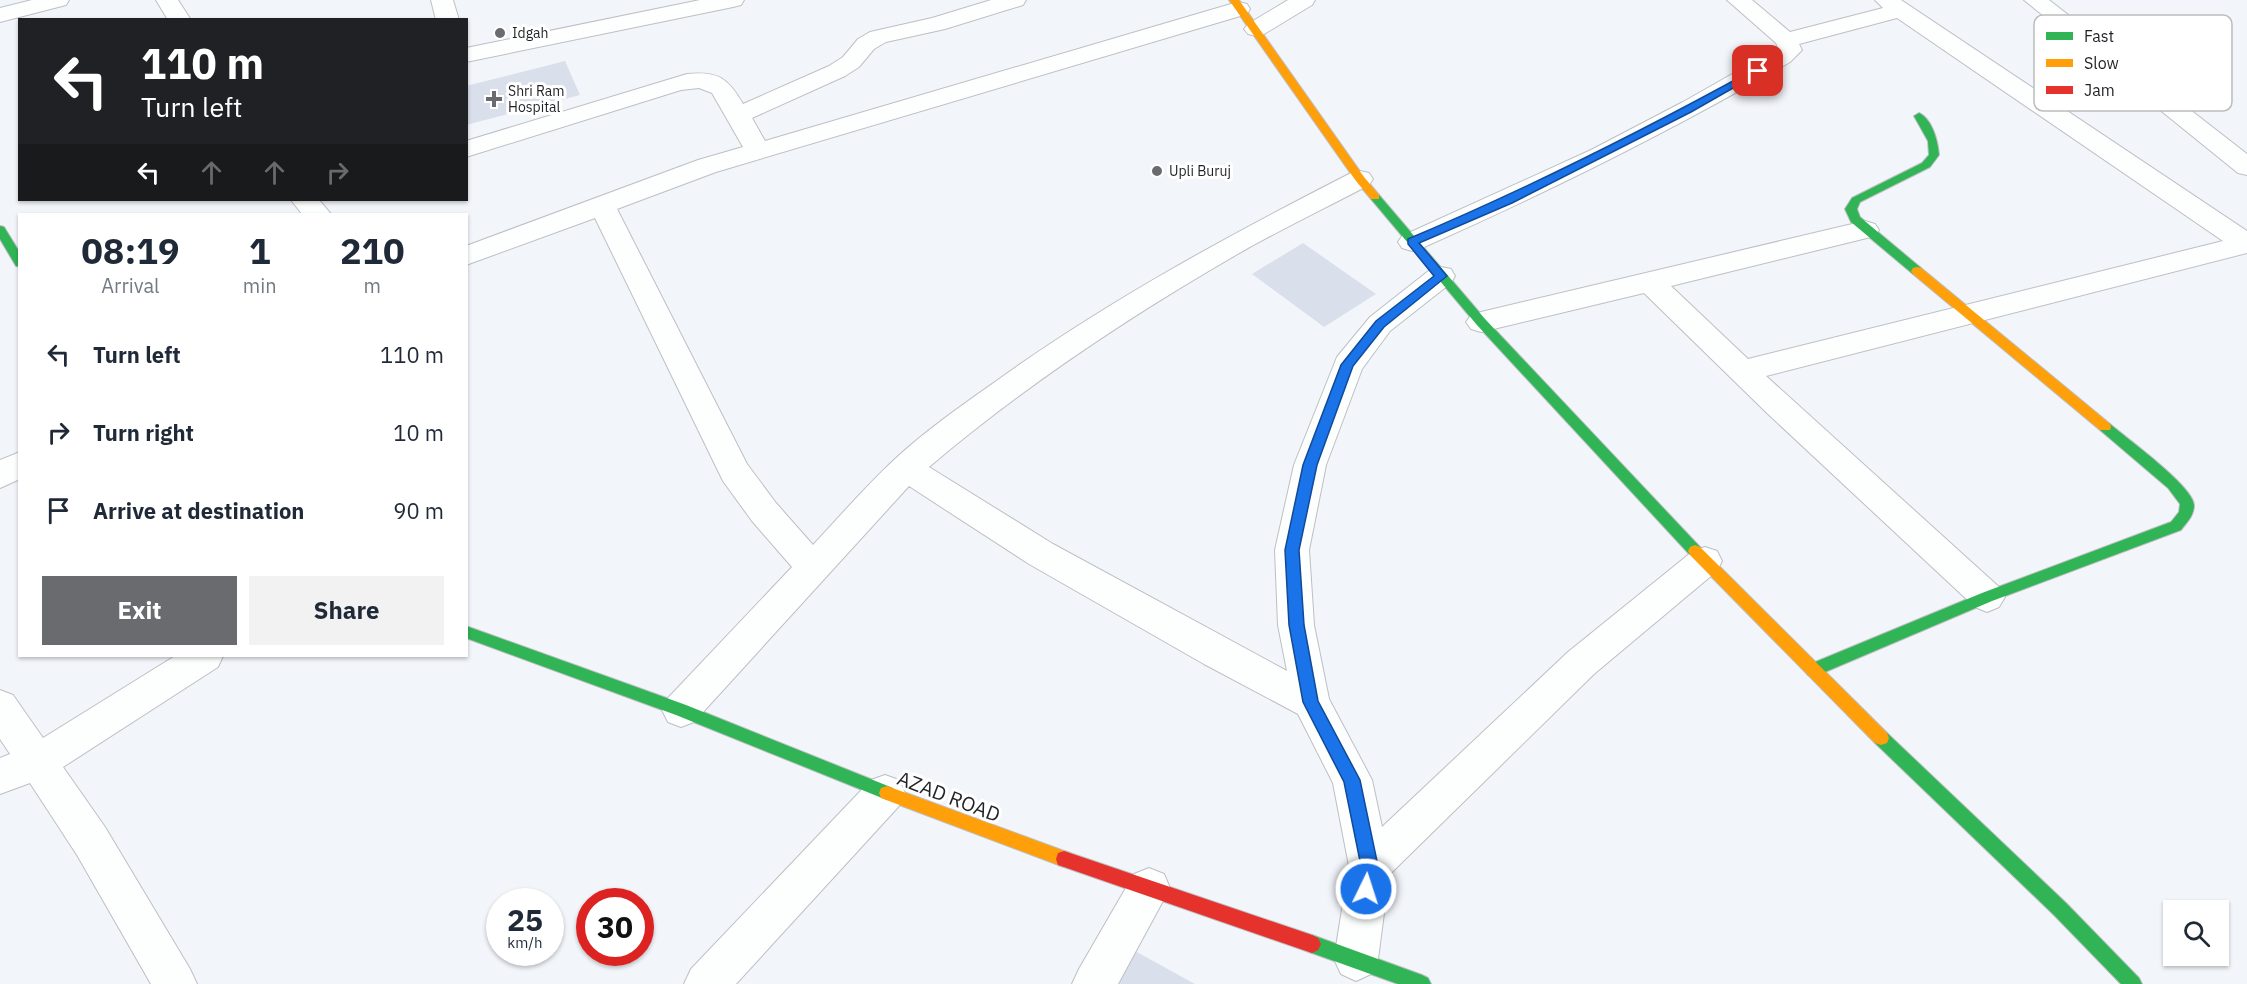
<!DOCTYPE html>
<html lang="en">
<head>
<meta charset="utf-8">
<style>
	:root { --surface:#fff; --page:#f2f2f3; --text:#1f2937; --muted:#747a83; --accent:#696b6f }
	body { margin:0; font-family:"IBM Plex Sans",sans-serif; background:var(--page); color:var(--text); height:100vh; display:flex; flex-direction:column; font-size:22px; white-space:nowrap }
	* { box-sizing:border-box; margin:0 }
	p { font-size:20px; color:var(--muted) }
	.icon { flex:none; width:33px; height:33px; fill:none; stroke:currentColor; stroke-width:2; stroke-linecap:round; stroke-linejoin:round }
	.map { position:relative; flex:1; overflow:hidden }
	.drawer { position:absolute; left:18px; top:213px; width:450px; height:444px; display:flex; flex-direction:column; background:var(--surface); border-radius:0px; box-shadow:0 2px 4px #0004 }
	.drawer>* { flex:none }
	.top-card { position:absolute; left:18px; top:18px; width:450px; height:183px; border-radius:0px; box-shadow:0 2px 4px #0004; background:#202124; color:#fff; overflow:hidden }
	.controls { position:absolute; left:2163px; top:900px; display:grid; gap:12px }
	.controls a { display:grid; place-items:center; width:66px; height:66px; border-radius:0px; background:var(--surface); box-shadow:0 2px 4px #0004; font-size:30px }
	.speed { position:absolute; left:486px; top:888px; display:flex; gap:12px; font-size:30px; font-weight:700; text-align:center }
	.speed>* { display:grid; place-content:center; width:78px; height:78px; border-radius:50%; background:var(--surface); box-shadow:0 2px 4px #0004; line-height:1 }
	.speed small { font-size:15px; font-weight:400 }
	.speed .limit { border:9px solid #d22; background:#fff; color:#111 }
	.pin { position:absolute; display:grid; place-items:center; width:51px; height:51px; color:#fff; margin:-26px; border-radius:12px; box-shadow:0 3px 9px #0006 }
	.me { position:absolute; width:66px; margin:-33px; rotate:4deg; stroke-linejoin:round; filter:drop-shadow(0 0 4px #0008) }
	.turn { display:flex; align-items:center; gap:21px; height:126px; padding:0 24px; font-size:27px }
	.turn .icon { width:78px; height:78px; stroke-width:2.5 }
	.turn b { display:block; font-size:42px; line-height:51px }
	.lanes { display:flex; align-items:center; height:57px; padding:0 24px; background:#0003; justify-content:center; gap:30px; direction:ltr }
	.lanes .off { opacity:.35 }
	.eta { display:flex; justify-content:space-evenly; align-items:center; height:102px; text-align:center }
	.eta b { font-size:36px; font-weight:800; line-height:42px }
	.action { display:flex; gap:12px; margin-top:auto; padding:12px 24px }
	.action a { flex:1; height:69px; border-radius:0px; background:var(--accent); color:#fff; font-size:24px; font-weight:800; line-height:69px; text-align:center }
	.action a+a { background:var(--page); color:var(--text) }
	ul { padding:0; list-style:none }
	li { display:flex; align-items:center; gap:18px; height:78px; padding:0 24px }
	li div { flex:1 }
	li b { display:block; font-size:22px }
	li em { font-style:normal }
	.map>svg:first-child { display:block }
</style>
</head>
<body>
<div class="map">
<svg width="2247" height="984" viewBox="0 0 2247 984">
	<rect width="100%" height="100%" fill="#f2f5fa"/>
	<!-- building -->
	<path fill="#dae0eb" d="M565,61L580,95L466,125V86Z
		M1303,243L1376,294L1324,327L1252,274Z
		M1135,951L1195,984H1117Z"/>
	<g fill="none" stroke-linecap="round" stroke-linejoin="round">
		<defs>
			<path id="street" d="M32,0H69L66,5L0,22V8Z
				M156,0H178L191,20H168Z
				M431,0H453L459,20H436Z
				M700,0H744L741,5L733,7L466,62V48Z
				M991,0H1026L1023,5L945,29L886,42L874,49L859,67L845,76L752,118L765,141L1231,4L1239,2L1247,4L1250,9L1247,14L716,172L617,209L747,464L776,503L813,545C840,516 866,486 895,459C925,431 961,406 995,382C1107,301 1228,236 1351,173L1360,171L1369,173L1373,179L1369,185C1329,206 1288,226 1248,248C1136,312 1028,383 929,467L1053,544L1287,671L1278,625L1275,550L1294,465L1337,357L1370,317L1431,269L1441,267L1451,269L1455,276L1451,283L1390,331L1362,369L1326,465L1309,550L1314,625L1329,699L1372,780L1382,827L1568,652L1693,551L1705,547L1717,551L1722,561L1717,571L1594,674L1389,875L1378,959L1371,974L1356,981L1341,974L1334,959L1349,866L1333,783L1298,714L1204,664L1029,564L909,486L694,722L681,727L668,722L662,710L668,698L792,567L752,521L723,481L595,218L466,265V246L698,160L743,147L712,93L699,88L681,90L466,157V141L687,74C718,71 728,78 743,104L829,66L843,57L858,39L870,32L932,18Z
				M1288,0H1315L1312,5L1264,34L1256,36L1248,34L1244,29L1248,24Z
				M1727,0H1752L1790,32L1883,8L1875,0H1901L2247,231V253L1766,376L1999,587L2005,597L1999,607L1987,612L1975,607L1768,414L1644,293L1481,332L1471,329L1466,322L1471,315L1481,312L1865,221L1875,224L1879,230L1875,236L1671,286L1748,359L2223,241L1897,18L1799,44L1802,50L1790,62C1671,131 1548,192 1422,248L1412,251L1402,248L1398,242L1402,236L1591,150L1683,102L1778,48L1776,43Z
				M2024,0H2049L2247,154V175L2238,173Z
				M291,200H319L331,214H302Z
				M20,452V479L0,488V460Z
				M175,656H223L218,667L63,767L105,827L190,969L197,984H151L77,855L30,783L0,794V758L10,754L0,739V690L13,695L43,738Z
				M885,775L899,780L905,793L899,806L736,984H684L691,969L871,780Z
				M1149,868L1164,874L1170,888L1118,984H1072L1079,969L1134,874Z"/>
			<path id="fast" d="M1919,113C1932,119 1938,141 1939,155L1930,167L1860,202L1857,209L1860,217L1921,268L1923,271L1921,274H1913L1851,222L1845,209L1852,198L1922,163L1929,155L1928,141L1914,116Z
				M1375,194L1379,195L1485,319L1700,547L1702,551L1700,555H1690L1477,325L1371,199V195Z
				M0,226L4,227L20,253V267L16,266L0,239Z
				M2105,422L2110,424C2126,438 2193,486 2194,505C2194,516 2187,522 2181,530L1992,601L1818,675L1813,677L1808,675L1805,670L1808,665L1982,593L2171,522L2179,512L2180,504L2168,488L2100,430L2099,427L2100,424Z
				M466,626L686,705L893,788L895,793L893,798L887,800L676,715L466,638Z
				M1881,731L1887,733L2066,903L2139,978L2142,984H2121L2054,915L1875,743L1873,738L1875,733Z
				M1312,935L1422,975L1428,978L1431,984H1398L1312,953L1306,950L1303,944L1306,938Z"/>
			<path id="slow" d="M1229,0H1239L1364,177L1379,195V199H1371L1356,181Z
				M1917,267L1921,268L2110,424L2111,427L2110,430H2100L1913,274L1911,271L1913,268Z
				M1695,545L1700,547L1887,733L1889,738L1887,743L1881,745L1875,743L1690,555L1688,551L1690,547Z
				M887,786L1064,851L1070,853L1072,859L1070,865L1064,867L881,798L879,793L881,788Z"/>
			<path id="jam" d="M1064,851L1312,935L1318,938L1321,944L1318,950L1312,953L1064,867L1058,865L1056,859L1058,853Z"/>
		</defs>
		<!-- street casing -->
		<use href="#street" stroke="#bdbfc3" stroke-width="2"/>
		<!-- fast casing -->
		<use href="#fast" stroke="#bdbfc3" stroke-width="2"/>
		<!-- slow casing -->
		<use href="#slow" stroke="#bdbfc3" stroke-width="2"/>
		<!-- jam casing -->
		<use href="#jam" stroke="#bdbfc3" stroke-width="2"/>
		<!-- street -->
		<use href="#street" fill="#fdfefe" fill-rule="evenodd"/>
		<!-- fast -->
		<use href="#fast" fill="#30b455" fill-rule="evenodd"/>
		<!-- slow -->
		<use href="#slow" fill="#ff9f0a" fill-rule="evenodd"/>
		<!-- jam -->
		<use href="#jam" fill="#e5322d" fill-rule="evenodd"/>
	</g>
	<!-- route -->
	<path fill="#1a73e8" stroke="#114b97" stroke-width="1.5" d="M1755,69L1763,71L1691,112L1512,203L1419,243L1447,276L1384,327L1353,366L1317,465L1299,550L1304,625L1318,701L1360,780L1378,866L1372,895L1366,897L1360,895L1358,889L1361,866L1344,782L1303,702L1289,625L1285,550L1303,465L1341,365L1376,321L1434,276L1408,244V239C1527,189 1642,131 1755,69Z"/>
	<!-- markers -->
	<g fill="#696b6f" stroke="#fff" stroke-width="2">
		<circle cx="500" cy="33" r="6"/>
		<path d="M491 90h6v6h6v6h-6v6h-6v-6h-6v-6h6z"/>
		<circle cx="1157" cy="171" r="6"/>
	</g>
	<g text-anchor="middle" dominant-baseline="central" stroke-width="6" stroke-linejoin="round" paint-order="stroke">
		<!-- far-poi labels -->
		<g font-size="14" fill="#1f2124" stroke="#fff" text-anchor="start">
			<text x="512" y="33">Idgah</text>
			<text x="508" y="91">Shri Ram<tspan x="508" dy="16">Hospital</tspan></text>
			<text x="1169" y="171">Upli Buruj</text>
		</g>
		<!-- near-street labels -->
		<g font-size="20" fill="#1f2124" stroke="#fff">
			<text transform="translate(949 796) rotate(21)">AZAD ROAD</text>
		</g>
	</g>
	<!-- legend -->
	<rect x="2034" y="15" width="198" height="96" rx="9" fill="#fff" stroke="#bcbcbd" stroke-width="1.5"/>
	<rect x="2046" y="32" width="27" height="8" fill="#30b455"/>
	<rect x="2046" y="59" width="27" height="8" fill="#ff9f0a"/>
	<rect x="2046" y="86" width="27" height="8" fill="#e5322d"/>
	<g font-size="16" fill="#1f2124">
		<text x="2084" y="42">Fast</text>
		<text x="2084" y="69">Slow</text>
		<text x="2084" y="96">Jam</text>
	</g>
</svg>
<div class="controls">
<a><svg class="icon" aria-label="search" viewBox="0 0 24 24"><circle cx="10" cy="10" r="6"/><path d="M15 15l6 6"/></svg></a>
</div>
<div class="speed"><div>25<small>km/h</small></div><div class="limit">30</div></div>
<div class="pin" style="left:1758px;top:71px;background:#d93025"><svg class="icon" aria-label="arrive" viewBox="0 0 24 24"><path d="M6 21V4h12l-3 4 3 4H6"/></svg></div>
<svg class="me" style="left:1366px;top:889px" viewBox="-20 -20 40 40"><circle r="17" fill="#1a73e8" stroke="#fff" stroke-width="3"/><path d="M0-11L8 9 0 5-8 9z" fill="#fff"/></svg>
<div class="top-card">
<div class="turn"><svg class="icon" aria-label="left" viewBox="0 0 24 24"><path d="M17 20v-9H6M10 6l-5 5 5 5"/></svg><div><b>110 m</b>Turn left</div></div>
<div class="lanes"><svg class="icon" aria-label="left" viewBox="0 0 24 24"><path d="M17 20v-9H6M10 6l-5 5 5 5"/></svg><svg class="icon off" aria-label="ahead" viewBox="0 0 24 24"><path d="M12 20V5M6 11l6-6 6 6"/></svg><svg class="icon off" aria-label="ahead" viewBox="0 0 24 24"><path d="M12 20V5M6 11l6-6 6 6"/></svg><svg class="icon off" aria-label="right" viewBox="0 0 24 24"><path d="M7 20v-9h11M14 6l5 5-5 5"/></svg></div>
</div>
<section class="drawer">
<div class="eta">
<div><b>08:19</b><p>Arrival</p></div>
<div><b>1</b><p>min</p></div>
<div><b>210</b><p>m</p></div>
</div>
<ul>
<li><svg class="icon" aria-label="left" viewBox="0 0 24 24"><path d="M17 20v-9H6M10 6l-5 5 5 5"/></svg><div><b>Turn left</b></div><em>110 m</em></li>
<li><svg class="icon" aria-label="right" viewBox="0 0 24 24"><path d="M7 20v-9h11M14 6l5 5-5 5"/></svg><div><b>Turn right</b></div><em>10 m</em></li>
<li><svg class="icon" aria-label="arrive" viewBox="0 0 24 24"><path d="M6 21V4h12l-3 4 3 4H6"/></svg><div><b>Arrive at destination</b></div><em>90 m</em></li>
</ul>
<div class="action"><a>Exit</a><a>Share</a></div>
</section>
</div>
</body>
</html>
